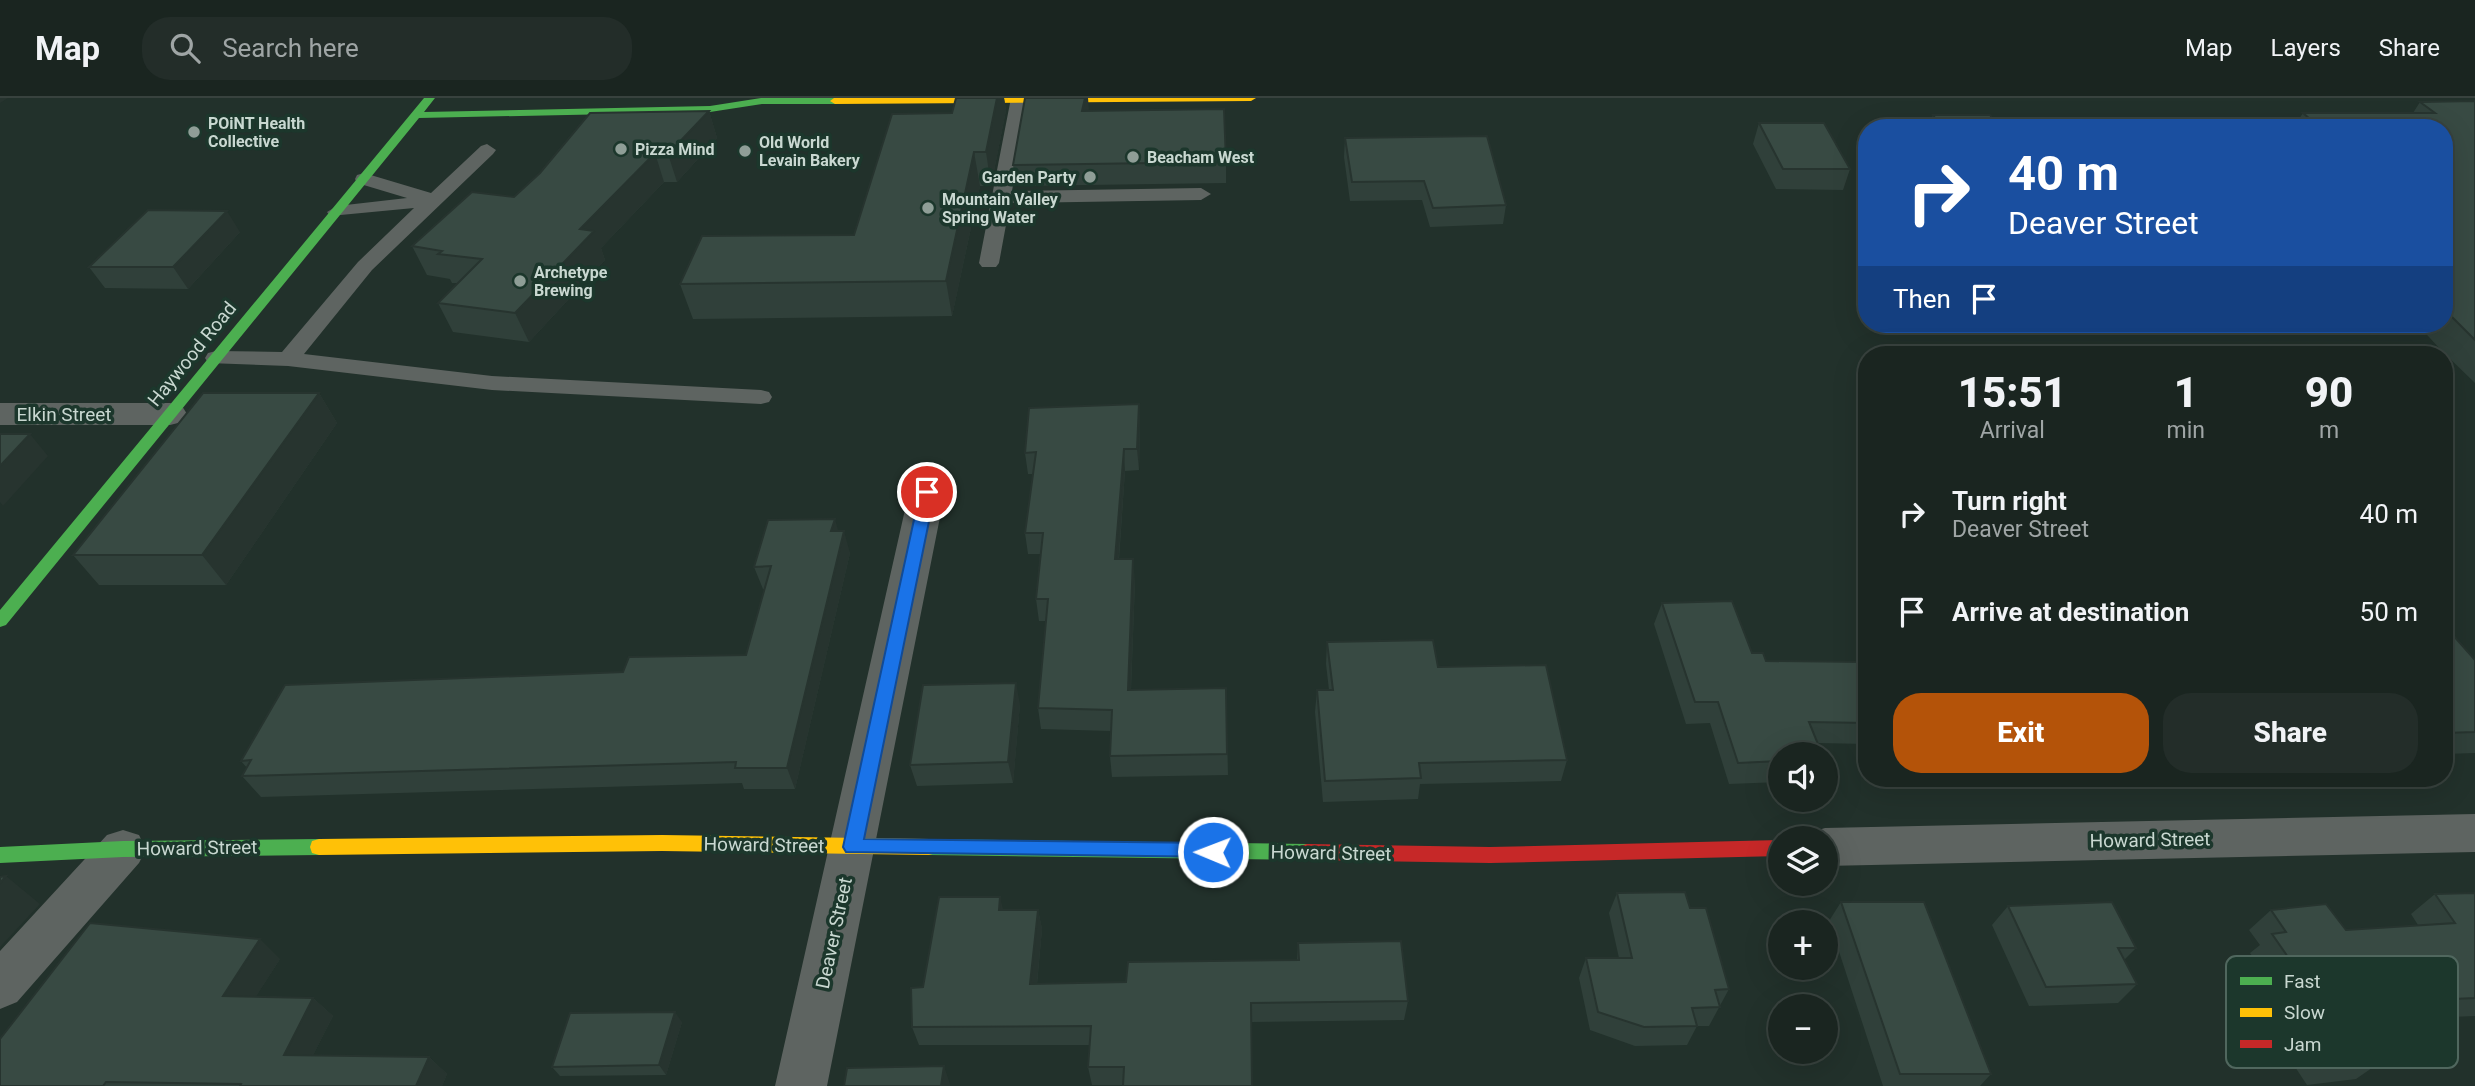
<!DOCTYPE html>
<html lang="en">
<head>
<meta charset="utf-8">
<style>
	:root { --surface:#1a2520; --page:#232d29; --text:#f1f3f6; --muted:#9fa5a5; --line:#38423e; --accent:#b45309 }
	body { margin:0; font-family:Roboto,sans-serif; background:var(--page); color:var(--text); height:100vh; display:flex; flex-direction:column; font-size:26px; white-space:nowrap }
	* { box-sizing:border-box; margin:0 }
	p { font-size:23px; color:var(--muted) }
	.icon { flex:none; width:38px; height:38px; fill:none; stroke:currentColor; stroke-width:2; stroke-linecap:round; stroke-linejoin:round }
	.map { position:relative; flex:1; overflow:hidden }
	.details { position:absolute; left:1858px; top:248px; width:595px; height:441px; display:flex; flex-direction:column; background:var(--surface); border-radius:28px; box-shadow:0 7px 28px #0002,0 0 0 2px var(--line) }
	.details>* { flex:none }
	.top-card { position:absolute; left:1858px; top:21px; width:595px; height:214px; border-radius:28px; box-shadow:0 7px 28px #0002,0 0 0 2px var(--line); background:#1a4fa0; color:#fff; overflow:hidden }
	.fabs { position:absolute; left:1768px; top:644px; display:grid; gap:14px }
	.fabs a { display:grid; place-items:center; width:70px; height:70px; border-radius:50%; background:var(--surface); box-shadow:0 7px 28px #0002,0 0 0 2px var(--line); font-size:35px }
	.pin { position:absolute; display:grid; place-items:center; width:60px; height:60px; color:#fff; margin:-30px; border:4px solid #fff; border-radius:50%; box-shadow:0 2px 7px #0007 }
	.me { position:absolute; width:77px; margin:-38px; rotate:271deg; stroke-linejoin:round; filter:drop-shadow(0 0 5px #0008) }
	.turn { display:flex; align-items:center; gap:24px; height:147px; padding:0 35px; font-size:32px }
	.turn .icon { width:91px; height:91px; stroke-width:2.5 }
	.turn b { display:block; font-size:49px; line-height:60px }
	.then { display:flex; align-items:center; height:66px; padding:0 35px; background:#0003; gap:14px; font-size:26px }
	.eta { display:flex; justify-content:space-evenly; align-items:center; height:119px; text-align:center }
	.eta b { font-size:42px; font-weight:800; line-height:49px }
	.primary-button { display:flex; gap:14px; margin-top:auto; padding:14px 35px }
	.primary-button a { flex:1; height:80px; border-radius:28px; background:var(--accent); color:#fff; font-size:28px; font-weight:800; line-height:80px; text-align:center }
	.primary-button a+a { background:var(--page); color:var(--text) }
	ul { padding:0; list-style:none }
	li { display:flex; align-items:center; gap:21px; height:98px; padding:0 35px }
	li div { flex:1 }
	li b { display:block; font-size:26px }
	li em { font-style:normal }
	header { display:flex; align-items:center; gap:42px; box-sizing:border-box; height:98px; padding:0 35px; background:var(--surface); border-bottom:2px solid var(--line) }
	header strong { font-size:33px }
	nav { display:flex; gap:38px; margin-inline-start:auto; font-size:24px }
	.search { width:490px; height:63px; background:var(--page); display:flex; align-items:center; gap:18px; box-sizing:border-box; padding:0 24px; border-radius:28px; color:var(--muted); font-size:26px }
	.map>svg:first-child { display:block }
</style>
</head>
<body>
<header>
<strong>Map</strong>
<div class="search"><svg class="icon" aria-label="search" viewBox="0 0 24 24"><circle cx="10" cy="10" r="6"/><path d="M15 15l6 6"/></svg>Search here</div>
<nav><a>Map</a><a>Layers</a><a>Share</a></nav>
</header>
<div class="map">
<svg width="2475" height="988" viewBox="0 0 2475 988">
	<rect width="100%" height="100%" fill="#22312b"/>
	<g fill="none" stroke-linecap="round" stroke-linejoin="round">
		<!-- lane -->
		<path fill="#5e6461" fill-rule="evenodd" d="M1011,0L1028,1L1012,93L1201,90L1211,96L1201,102L1010,105L999,165L996,169H982L979,165Z
			M487,46L496,52L493,56L372,172L304,256L492,278L761,292L769,294L772,299L769,304L761,306L492,292L288,268L208,265L205,260L208,255L216,253L282,254L358,164L414,110L330,118L327,114L337,108L407,100L357,85L355,81L357,77L364,75L431,95L481,48Z"/>
		<!-- street -->
		<path fill="#5e6461" fill-rule="evenodd" d="M0,305H170L182,308L187,316L182,324L170,327H0Z
			M927,382L940,385L945,394L827,988H775L909,394L914,385Z
			M2475,716V754L1825,768V740H1807L1809,735L1825,730Z
			M123,732L139,737L146,751L139,765L17,904L0,911V853L107,737Z"/>
		<!-- fast -->
		<path fill="#4caf50" fill-rule="evenodd" d="M424,0H435L424,14L710,8L761,0H836L840,3L835,6H762L710,14L419,20L6,527L0,529V512Z
			M319,741L326,743L328,749L326,755L319,757L123,759L0,765V749L123,743Z
			M929,741L1307,746L1314,748L1316,754L1314,760L1307,762L929,757L922,755L920,749L922,743Z"/>
		<!-- slow -->
		<path fill="#ffc107" fill-rule="evenodd" d="M1256,0L1251,3L835,6L830,3L834,0Z
			M662,737L929,741L936,743L938,749L936,755L929,757L662,753L319,757L312,755L310,749L312,743L319,741Z"/>
		<!-- jam -->
		<path fill="#c62828" fill-rule="evenodd" d="M1780,742V758L1490,765L1307,762L1300,760L1298,754L1300,748L1307,746L1490,749Z"/>
	</g>
	<!-- wall -->
	<path fill="#30403a" d="M956,0H1004L1006,12L991,88H980L952,218L693,221L680,186L854,137L952,15Z
		M1025,0H1088V13L1226,64V85L1016,88L1013,67Z
		M2475,3V285L2441,252L2417,226H2445V30H2181L2183,26L2249,27L2253,21H2299L2303,15H2413L2420,4Z
		M709,13L717,40L677,84H664L601,150L605,162L529,244L453,234L438,205L457,185H452L450,181L427,177L412,148L514,99Z
		M1933,17L1999,30H1928Z
		M1759,25L1850,71L1843,92L1776,91L1753,46Z
		M1345,40L1506,107L1503,126L1430,129L1422,102L1350,103L1344,59Z
		M240,134L188,191L105,190L89,169Z
		M319,295L337,325L226,487H99L73,457Z
		M1139,306L1140,328L1139,372L1125,373L1119,461L1135,483L1131,592L1226,590L1228,677L1112,679L1110,658L1111,633L1041,631L1038,610L1046,523H1039L1036,501L1040,456H1028L1025,435L1033,376H1028L1025,355Z
		M838,433L850,455L795,691H744L742,685L261,699L242,678L247,670L241,663L623,574L746,557L765,491H763L754,469Z
		M1662,505L1766,563L1867,564V646L1818,645L1780,656V684L1729,686L1710,625L1686,626L1654,526Z
		M2445,528L2475,562V655L2445,656Z
		M1327,544L1438,569L1567,662L1561,683L1420,686L1418,701L1323,704L1315,614L1317,592H1329L1326,566Z
		M1020,606L1013,685L917,688L910,667Z
		M1617,795L1690,810L1729,891L1709,928H1697L1687,947L1635,948L1590,932L1579,880L1586,860H1619L1609,815Z
		M2475,795V918L2425,920L2439,939L2412,957L2381,961L2382,963L2356,981L2307,987L2278,943L2299,926L2250,855L2260,847L2249,832L2271,812L2346,832L2418,827L2411,816L2435,796Z
		M1841,804L1991,976L1980,988H1883L1829,823Z
		M2008,808L2136,850L2124,862L2137,886L2118,905L2029,908L1992,827Z
		M1003,812H1038L1042,831L1037,886L1126,884L1297,862L1298,845L1408,903L1404,922L1251,924L1123,987H1092L1088,969L1090,947H919L912,929L923,889Z
		M280,861L256,898L313,900L333,918L313,957L429,959L447,976L442,988H0Z
		M682,924L666,977L560,978L552,969Z"/>
	<!-- shaded-wall -->
	<path fill="#27342f" d="M0,0H8L0,5Z
		M997,0H1004L1006,12L991,88L986,54Z
		M1085,0H1088L1089,12L1083,33L1082,13Z
		M709,13L717,40L677,84L668,56Z
		M974,54L980,88L952,218L946,183Z
		M655,55L664,84L601,150L605,162L529,244L515,215L580,131Z
		M227,113L240,134L188,191L173,169Z
		M319,295L337,325L226,487L202,457Z
		M1139,306L1140,328L1139,372L1137,351Z
		M30,336L48,358L3,408L0,404V368Z
		M1124,351L1125,373L1117,483L1115,461Z
		M835,421L841,443L831,433Z
		M844,433L850,455L795,691L787,670Z
		M1133,461L1135,483L1130,613L1128,592Z
		M1016,585L1020,606L1013,685L1008,664Z
		M6,778L40,806L0,849V785Z
		M1000,799L1005,819L999,812Z
		M1038,812L1042,831L1035,905L1030,886Z
		M260,841L280,861L245,916L223,898Z
		M313,900L333,918L304,975L284,957Z
		M675,914L682,924L666,977L659,967Z
		M429,959L447,976L442,988H416Z
		M944,968L950,986V988H941Z"/>
	<!-- building -->
	<path fill="#384a43" stroke="#27342f" stroke-width="2" d="M956,0H997L986,54H974L946,183L680,186L702,138L854,137L892,16L952,15Z
		M1025,0H1085L1082,13L1224,11L1226,64L1013,67Z
		M2475,3V242L2445,212V30H2186L2183,26L2259,27L2253,21H2310L2303,15H2435L2420,4Z
		M709,13L668,56L655,55L580,131L594,133L515,215L438,205L482,161L438,156L442,153L412,148L472,94L514,99L540,75L590,15Z
		M1933,17H1990L1999,30H1942Z
		M1759,25H1824L1850,71H1783Z
		M1487,38L1506,107L1433,110L1424,83L1352,84L1345,40Z
		M148,112L227,113L173,169H89Z
		M203,295H319L202,457H73Z
		M1139,306L1137,351H1124L1115,461H1133L1128,592L1226,590L1227,656L1110,658L1112,612L1038,610L1048,501H1036L1043,435H1025L1036,354L1025,355L1029,310Z
		M0,336H30L0,368Z
		M835,421L831,433H844L787,670H735L736,664L242,678L251,662L241,663L285,587L623,574L629,559L746,557L771,468L754,469L768,422Z
		M1732,503L1752,555H1763L1766,563L1867,564V625L1809,624L1822,656H1780V663L1738,665L1718,604H1695L1662,505Z
		M2445,528L2475,562V634L2445,635Z
		M1433,542L1438,569L1546,567L1567,662L1419,665L1421,680L1325,683L1317,592H1333L1327,544Z
		M1016,585L1008,664L910,667L923,587Z
		M6,778L0,785V779Z
		M1685,794L1690,810H1706L1729,891L1715,892L1720,909L1692,910L1697,928L1644,929L1598,914L1586,860H1632L1617,795Z
		M2475,795V900L2412,903L2439,939L2370,946L2382,963L2332,969L2301,924L2331,921L2272,836L2286,834L2271,812L2326,806L2346,832L2455,825L2435,796Z
		M939,799H1000L999,812H1038L1030,886L1126,884L1128,864L1299,862L1298,845L1401,843L1408,903L1251,905L1252,988H1123L1124,969H1088L1091,928L912,929L911,890L923,889Z
		M1841,804H1924L1991,976H1900Z
		M2112,804L2136,850H2118L2137,886L2046,889L2008,808Z
		M90,825L260,841L223,898L313,900L284,957L429,959L416,988H240L241,986L106,984L103,988H0V941Z
		M675,914L659,967L552,969L570,915Z
		M944,968L941,988H844L847,970Z"/>
	<!-- route -->
	<path fill="#1a73e8" stroke="#114b97" stroke-width="2" d="M927,389L935,394L864,741L1213,745L1220,748L1223,754L1220,759L846,754L843,749L920,394Z"/>
	<!-- markers -->
	<g fill="#8f9e97" stroke="#1c372c" stroke-width="2.5">
		<circle cx="194" cy="34" r="7"/>
		<circle cx="621" cy="51" r="7"/>
		<circle cx="745" cy="53" r="7"/>
		<circle cx="1133" cy="59" r="7"/>
		<circle cx="1090" cy="79" r="7"/>
		<circle cx="928" cy="110" r="7"/>
		<circle cx="520" cy="183" r="7"/>
	</g>
	<g text-anchor="middle" dominant-baseline="central" stroke-width="7" stroke-linejoin="round" paint-order="stroke">
		<!-- far-poi labels -->
		<g font-size="16" font-weight="bold" fill="#c9d8d1" stroke="#1c372c" text-anchor="start">
			<text x="208" y="25">POiNT Health<tspan x="208" dy="18">Collective</tspan></text>
			<text x="759" y="44">Old World<tspan x="759" dy="18">Levain Bakery</tspan></text>
			<text x="635" y="51">Pizza Mind</text>
			<text x="1147" y="59">Beacham West</text>
			<text x="1076" y="79" text-anchor="end">Garden Party</text>
			<text x="942" y="101">Mountain Valley<tspan x="942" dy="18">Spring Water</tspan></text>
			<text x="534" y="174">Archetype<tspan x="534" dy="18">Brewing</tspan></text>
		</g>
		<!-- street labels -->
		<g font-size="19" fill="#c9d8d1" stroke="#1c372c">
			<text transform="translate(192 256) rotate(-51)">Haywood Road</text>
			<text x="64" y="316">Elkin Street</text>
			<text transform="translate(2150 742) rotate(-1)">Howard Street</text>
			<text transform="translate(764 747) rotate(1)">Howard Street</text>
			<text transform="translate(197 750) rotate(-1)">Howard Street</text>
			<text transform="translate(1331 755) rotate(1)">Howard Street</text>
			<text transform="translate(834 835) rotate(-78)">Deaver Street</text>
		</g>
	</g>
	<!-- legend -->
	<rect x="2226" y="858" width="232" height="112" rx="10" fill="#1c372c" stroke="#50675e" stroke-width="2"/>
	<rect x="2240" y="879" width="32" height="8" fill="#4caf50"/>
	<rect x="2240" y="910" width="32" height="9" fill="#ffc107"/>
	<rect x="2240" y="942" width="32" height="8" fill="#c62828"/>
	<g font-size="19" fill="#c9d8d1">
		<text x="2284" y="890">Fast</text>
		<text x="2284" y="921">Slow</text>
		<text x="2284" y="953">Jam</text>
	</g>
</svg>
<div class="fabs">
<a><svg class="icon" aria-label="sound" viewBox="0 0 24 24"><path d="M4 9h4l5-4v14l-5-4H4zM17 9q2 3 0 6"/></svg></a>
<a><svg class="icon" aria-label="layers" viewBox="0 0 24 24"><path d="M12 4l9 5-9 5-9-5zM3 14l9 5 9-5"/></svg></a>
<a>+</a>
<a>−</a>
</div>
<div class="pin" style="left:927px;top:394px;background:#d93025"><svg class="icon" aria-label="arrive" viewBox="0 0 24 24"><path d="M6 21V4h12l-3 4 3 4H6"/></svg></div>
<svg class="me" style="left:1213px;top:754px" viewBox="-20 -20 40 40"><circle r="17" fill="#1a73e8" stroke="#fff" stroke-width="3"/><path d="M0-11L8 9 0 5-8 9z" fill="#fff"/></svg>
<div class="top-card">
<div class="turn"><svg class="icon" aria-label="right" viewBox="0 0 24 24"><path d="M7 20v-9h11M14 6l5 5-5 5"/></svg><div><b>40 m</b>Deaver Street</div></div>
<div class="then">Then<svg class="icon" aria-label="arrive" viewBox="0 0 24 24"><path d="M6 21V4h12l-3 4 3 4H6"/></svg></div>
</div>
<section class="details">
<div class="eta">
<div><b>15:51</b><p>Arrival</p></div>
<div><b>1</b><p>min</p></div>
<div><b>90</b><p>m</p></div>
</div>
<ul>
<li><svg class="icon" aria-label="right" viewBox="0 0 24 24"><path d="M7 20v-9h11M14 6l5 5-5 5"/></svg><div><b>Turn right</b><p>Deaver Street</p></div><em>40 m</em></li>
<li><svg class="icon" aria-label="arrive" viewBox="0 0 24 24"><path d="M6 21V4h12l-3 4 3 4H6"/></svg><div><b>Arrive at destination</b></div><em>50 m</em></li>
</ul>
<div class="primary-button"><a>Exit</a><a>Share</a></div>
</section>
</div>
</body>
</html>
